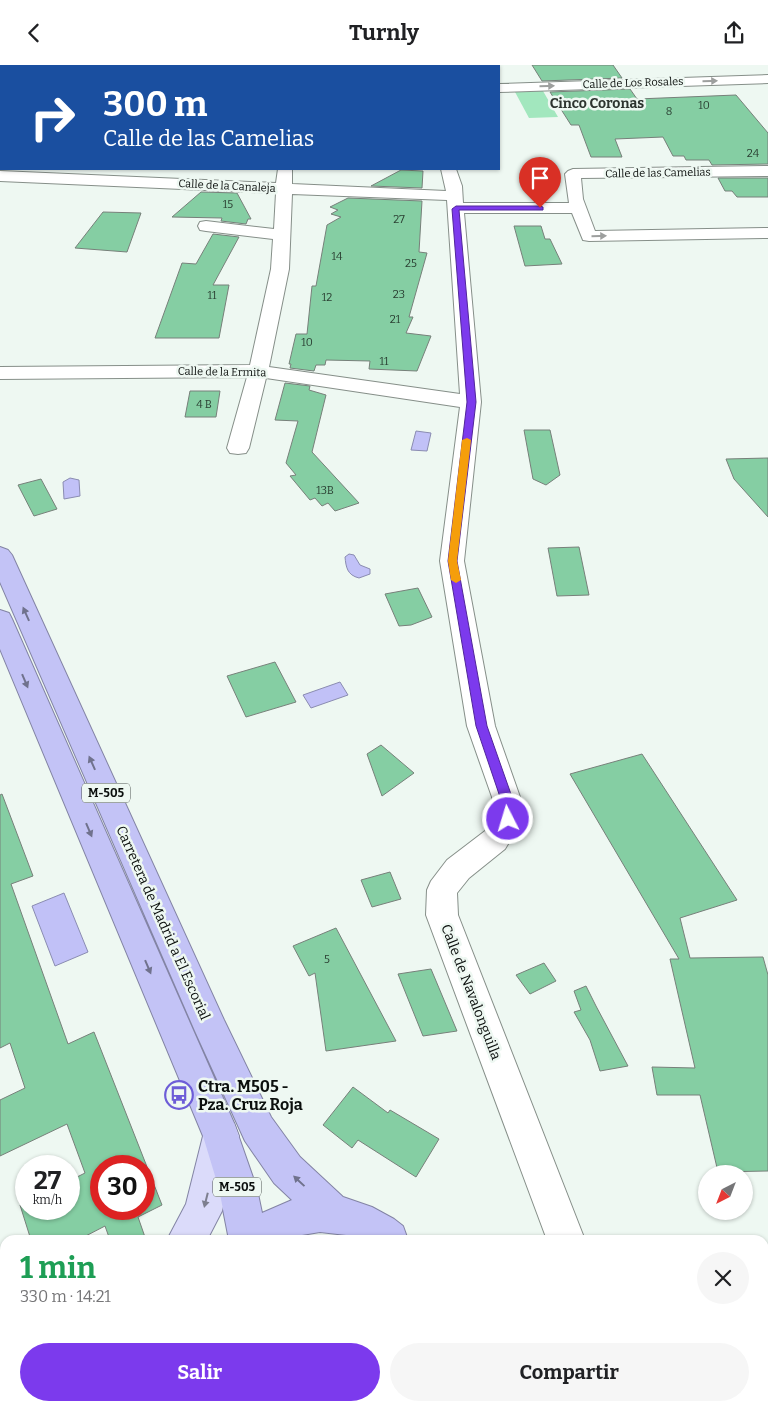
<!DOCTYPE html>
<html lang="es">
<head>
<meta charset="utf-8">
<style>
	:root { --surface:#fff; --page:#f6f6f6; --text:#202124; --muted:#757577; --accent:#7c3aed }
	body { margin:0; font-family:Bitter,serif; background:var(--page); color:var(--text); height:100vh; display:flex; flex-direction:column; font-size:19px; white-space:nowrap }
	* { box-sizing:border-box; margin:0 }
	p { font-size:16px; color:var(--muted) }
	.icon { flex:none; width:28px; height:28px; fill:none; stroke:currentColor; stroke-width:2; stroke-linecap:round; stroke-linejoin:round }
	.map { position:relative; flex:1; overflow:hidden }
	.side { position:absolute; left:0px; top:1170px; width:769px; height:176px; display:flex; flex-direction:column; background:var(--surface); border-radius:15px 15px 0 0; box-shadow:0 1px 4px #0004 }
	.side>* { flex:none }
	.banner { position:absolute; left:0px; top:0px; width:500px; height:105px; box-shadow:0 1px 4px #0004; background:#1a4fa0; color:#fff; overflow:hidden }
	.needle { width:32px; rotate:222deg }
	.buttons { position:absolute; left:698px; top:1100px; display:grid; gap:10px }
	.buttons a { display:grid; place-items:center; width:55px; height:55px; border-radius:50%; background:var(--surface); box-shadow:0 1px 4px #0004; font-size:25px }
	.speed { position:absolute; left:15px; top:1090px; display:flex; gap:10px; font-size:25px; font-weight:700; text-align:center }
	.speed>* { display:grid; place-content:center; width:65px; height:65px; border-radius:50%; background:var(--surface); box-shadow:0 1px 4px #0004; line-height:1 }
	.speed small { font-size:12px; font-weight:400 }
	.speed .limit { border:8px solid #d22; background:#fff; color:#111 }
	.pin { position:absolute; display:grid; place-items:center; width:42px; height:42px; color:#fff; margin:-51px -21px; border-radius:50% 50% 50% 0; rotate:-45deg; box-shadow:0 0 5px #0007 }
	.pin .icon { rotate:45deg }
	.me { position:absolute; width:55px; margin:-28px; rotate:355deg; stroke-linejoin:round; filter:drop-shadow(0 0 4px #0008) }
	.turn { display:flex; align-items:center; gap:18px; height:105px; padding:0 20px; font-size:22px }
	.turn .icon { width:65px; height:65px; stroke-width:2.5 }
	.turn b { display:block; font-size:35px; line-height:42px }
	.round { display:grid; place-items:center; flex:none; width:52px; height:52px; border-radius:26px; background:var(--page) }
	.headline { display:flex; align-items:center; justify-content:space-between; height:85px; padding:0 20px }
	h1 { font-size:30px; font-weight:700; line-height:38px; color:#1e9e55 }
	.button { display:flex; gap:10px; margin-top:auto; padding:10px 20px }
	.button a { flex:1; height:58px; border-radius:30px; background:var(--accent); color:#fff; font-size:20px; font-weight:700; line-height:58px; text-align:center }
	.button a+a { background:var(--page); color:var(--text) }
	header { display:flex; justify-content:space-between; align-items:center; height:65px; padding:0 20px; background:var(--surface); font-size:22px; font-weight:700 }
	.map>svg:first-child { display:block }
</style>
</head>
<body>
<header><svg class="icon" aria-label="back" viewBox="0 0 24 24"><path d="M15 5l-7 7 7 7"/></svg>Turnly<svg class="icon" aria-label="share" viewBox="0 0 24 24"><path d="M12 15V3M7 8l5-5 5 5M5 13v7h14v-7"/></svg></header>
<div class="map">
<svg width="768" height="1346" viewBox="0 0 768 1346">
	<rect width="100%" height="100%" fill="#eef8f2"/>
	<!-- green -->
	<path fill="#a2e7be" d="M543,26L558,52L529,53L515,27Z"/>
	<!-- water -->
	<path fill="#c1c1f7" stroke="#8a8cb1" d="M416,366L431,368L427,386L411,385Z
		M70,413L79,415L80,431L64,434L63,417Z
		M349,489L354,490L360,500L370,504V509L359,513C347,510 346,502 345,492Z
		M340,617L348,630L311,643L303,630Z
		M64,828L88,887L55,901L32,841Z"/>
	<!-- building -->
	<path fill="#85cea3" stroke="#77807a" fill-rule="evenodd" d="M532,0H613L622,13L542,16Z
		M630,24L637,34L736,30L768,68V99L712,100L709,95H686L684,91H673L663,72L615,74L622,92H591L579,60H571L550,27Z
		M401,105L423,106L422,123L371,121Z
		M718,113H768V132H737L732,126H725Z
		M201,127L237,128L251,154H248L246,159L221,156L222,153L172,152Z
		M348,133L422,136L419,187L427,188L409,252H413L406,268L431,271L417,306L369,304L370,296L326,295L325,300H316L314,306L290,303L291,299H289L296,269H307L312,221H316L327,160L341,152L331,149L338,145L330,142Z
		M103,147L141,148L127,187L75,183Z
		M514,161H541L545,174H550L562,199L525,201Z
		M213,169L239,172L213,220H229L219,273H155L182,198L196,199Z
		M285,318L310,321L309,325L326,330L312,387L359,438L335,446L328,438L322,441L315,433L310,435L290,411L296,410L286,398L298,356L275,355Z
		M190,326H220L216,352H185Z
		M524,365H550L560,410L546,420L533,414Z
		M768,393V452L734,414L726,394Z
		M41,414L57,444L34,451L18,420Z
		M579,482L589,530L557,531L548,483Z
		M418,523L432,552L411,560L399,561L385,529Z
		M275,597L296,637L246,652L227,611Z
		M381,680L414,708L382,731L367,689Z
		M642,689L737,835L680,853L690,893L763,892L768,910V1106L718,1107L700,1030H657L652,1002L695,1003L670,894H679L570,709Z
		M2,729L33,811L11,819L68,979L94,967L162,1140L138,1152L146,1175H110L105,1161L78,1175H31L20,1140L26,1137V1144H69V1116L85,1108L67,1059L0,1091V1035L25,1023L10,978L0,983V730ZM101,1101H144V1144H101Z
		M390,807L401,834L372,842L361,815Z
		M336,863L396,976L326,986L315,908L309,911L293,881Z
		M544,898L556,916L530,929L516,910Z
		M431,904L457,966L423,971L398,909Z
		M586,921L596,941L628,1001L600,1006L590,975L574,947L581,945L574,926Z
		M353,1022L388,1048L390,1045L439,1074L416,1112L358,1075L352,1083L323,1060Z"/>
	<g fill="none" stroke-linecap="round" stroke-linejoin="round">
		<defs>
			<path id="minor" d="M20,0H34V1H21Z
				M299,0H313V1H300Z
				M458,0H472V1H459Z
				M768,10V18L499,27V19Z
				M768,101V111L581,113L583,134L595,166L768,163V173L589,176L583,175L572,148H464L481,337L464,496L495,661L520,732L523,754L505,784L469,813L457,828L458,850L585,1175H547L426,850L427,825L431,816L447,795L485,766L493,753L492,732L467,661L440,496L460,342L266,313L249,383L246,388L238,389L230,388L227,383L247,312L0,314V302L250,300L271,204L273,174L206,166L200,165L198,161L200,157L206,156L274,164L276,128L0,116V106L276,118L278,104H292V119L446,126L441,104H456L462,121L463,138H569L565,109L568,106L573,104ZM292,129L447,135L460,329L269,302L289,204Z"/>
			<path id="major" d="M221,1053L234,1058L239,1071L222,1146L207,1175H167L186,1139L203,1071L208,1058Z
				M768,1191V1231H764V1192Z
				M0,1233H5V1273H0Z"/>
			<path id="highway" d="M0,482L8,485L12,490L224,955L271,1052L300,1092L343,1132L372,1142L394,1154L403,1161L408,1175H358L346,1170L320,1167L296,1171L288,1175H229L219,1124L203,1071L0,584V545L9,548L12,554L234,1058L257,1124L262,1148L292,1135L274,1118L245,1076L195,966L0,517Z
				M217,1341H261L263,1346H219Z
				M372,1341H435L436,1346H370Z"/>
		</defs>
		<!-- minor casing -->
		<use href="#minor" stroke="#868f89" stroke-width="2"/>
		<!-- major casing -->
		<use href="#major" stroke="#8384a4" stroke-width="2"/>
		<!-- highway casing -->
		<use href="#highway" stroke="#8384a4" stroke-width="2"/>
		<!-- minor -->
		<use href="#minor" fill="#fff" fill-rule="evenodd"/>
		<!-- major -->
		<use href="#major" fill="#dbdbfa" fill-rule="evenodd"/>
		<!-- highway -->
		<use href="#highway" fill="#c3c3f6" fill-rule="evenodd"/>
	</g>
	<!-- one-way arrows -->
	<defs><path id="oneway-solid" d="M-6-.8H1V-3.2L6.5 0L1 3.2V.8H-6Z" transform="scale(1.25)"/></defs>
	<g fill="#9d9f9e">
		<use href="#oneway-solid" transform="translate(710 16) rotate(-2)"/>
		<use href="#oneway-solid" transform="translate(547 21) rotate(-2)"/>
		<use href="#oneway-solid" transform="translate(599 171) rotate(-1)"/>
	</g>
	<g fill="#70728d">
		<use href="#oneway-solid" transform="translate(26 549) rotate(-114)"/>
		<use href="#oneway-solid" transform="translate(25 616) rotate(67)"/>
		<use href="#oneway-solid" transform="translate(92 698) rotate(-114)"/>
		<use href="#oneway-solid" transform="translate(89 765) rotate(67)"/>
		<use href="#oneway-solid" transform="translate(148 902) rotate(67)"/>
		<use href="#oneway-solid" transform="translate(299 1116) rotate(-137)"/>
	</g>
	<use fill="#7d7f8f" href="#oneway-solid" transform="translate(206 1135) rotate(104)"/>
	<!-- route -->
	<path fill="#7c3aed" stroke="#51269a" d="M540,141L543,142V145H459L476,337L457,496L487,661L512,732L514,754L512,758H503L500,732L476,661L448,496L467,337L452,144L456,141Z"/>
	<!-- slow -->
	<path fill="#f59e0b" d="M467,373L471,375L457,496L461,515L456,518L451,515L448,496L462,375Z"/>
	<!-- icons -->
	<defs>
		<symbol id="bus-ring" viewBox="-11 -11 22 22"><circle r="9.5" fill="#eef8f2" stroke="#6d5dd7" stroke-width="1.5"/><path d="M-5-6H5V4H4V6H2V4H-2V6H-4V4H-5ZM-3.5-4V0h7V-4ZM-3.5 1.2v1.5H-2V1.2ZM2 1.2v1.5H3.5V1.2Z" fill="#6d5dd7"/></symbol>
	</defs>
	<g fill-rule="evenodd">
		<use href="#bus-ring" x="163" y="1014" width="32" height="32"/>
	</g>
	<g text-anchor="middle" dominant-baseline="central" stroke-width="5" stroke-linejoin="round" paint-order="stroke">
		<!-- far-street labels -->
		<g font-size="11" fill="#0b0f0d" stroke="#eef8f2">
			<text transform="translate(633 18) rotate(-2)">Calle de Los Rosales</text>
			<text transform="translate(658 108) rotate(-1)">Calle de las Camelias</text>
			<text transform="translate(227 121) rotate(3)">Calle de la Canaleja</text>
			<text transform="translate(222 307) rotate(1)">Calle de la Ermita</text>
		</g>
		<!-- number labels -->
		<g font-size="11" fill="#2a3f32">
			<text x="704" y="40">10</text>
			<text x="669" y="46">8</text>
			<text x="753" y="88">24</text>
			<text x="228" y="139">15</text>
			<text x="399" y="154">27</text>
			<text x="337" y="191">14</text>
			<text x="411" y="198">25</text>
			<text x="399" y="229">23</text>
			<text x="212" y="230">11</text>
			<text x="327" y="232">12</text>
			<text x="395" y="254">21</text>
			<text x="307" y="277">10</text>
			<text x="384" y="296">11</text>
			<text x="204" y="339">4 B</text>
			<text x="325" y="425">13B</text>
			<text x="327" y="894">5</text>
		</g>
		<!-- shield labels -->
		<g fill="#eef8f2" stroke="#4f5552" stroke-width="1">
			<rect x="82" y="718.5" width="48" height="19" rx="4"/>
			<rect x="213" y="1112.5" width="48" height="19" rx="4"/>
		</g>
		<g font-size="12" font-weight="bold" fill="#0b0f0d">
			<text x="106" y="728">M-505</text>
			<text x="237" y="1122">M-505</text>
		</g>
		<!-- far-quarter labels -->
		<g font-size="14" font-weight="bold" fill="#2d342f" stroke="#eef8f2">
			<text x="597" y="38">Cinco Coronas</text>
		</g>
		<!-- street labels -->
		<g font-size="14" fill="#0b0f0d" stroke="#eef8f2">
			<text transform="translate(163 858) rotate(66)">Carretera de Madrid a El Escorial</text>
			<text transform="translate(471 927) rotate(69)">Calle de Navalonguilla</text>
		</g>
		<!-- near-poi labels -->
		<g font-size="16" font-weight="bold" fill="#0b0f0d" stroke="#eef8f2" text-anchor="start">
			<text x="198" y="1021">Ctra. M505 -<tspan x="198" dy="18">Pza. Cruz Roja</tspan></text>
		</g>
	</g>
</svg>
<div class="buttons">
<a><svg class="needle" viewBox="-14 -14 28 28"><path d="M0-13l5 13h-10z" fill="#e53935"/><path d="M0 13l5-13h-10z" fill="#757577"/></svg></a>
</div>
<div class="speed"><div>27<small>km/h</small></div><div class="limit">30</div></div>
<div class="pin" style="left:540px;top:143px;background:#d93025"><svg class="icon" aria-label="arrive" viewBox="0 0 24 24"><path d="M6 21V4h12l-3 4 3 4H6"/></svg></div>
<svg class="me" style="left:508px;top:754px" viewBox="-20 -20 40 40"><circle r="17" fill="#7c3aed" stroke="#fff" stroke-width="3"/><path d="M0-11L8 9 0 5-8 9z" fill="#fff"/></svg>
<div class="banner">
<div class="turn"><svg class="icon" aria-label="right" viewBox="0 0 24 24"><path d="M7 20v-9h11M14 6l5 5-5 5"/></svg><div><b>300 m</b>Calle de las Camelias</div></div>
</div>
<section class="side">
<div class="headline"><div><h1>1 min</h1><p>330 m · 14:21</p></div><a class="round"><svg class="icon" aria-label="close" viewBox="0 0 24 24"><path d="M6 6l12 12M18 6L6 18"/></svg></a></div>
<div class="button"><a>Salir</a><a>Compartir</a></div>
</section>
</div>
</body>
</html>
